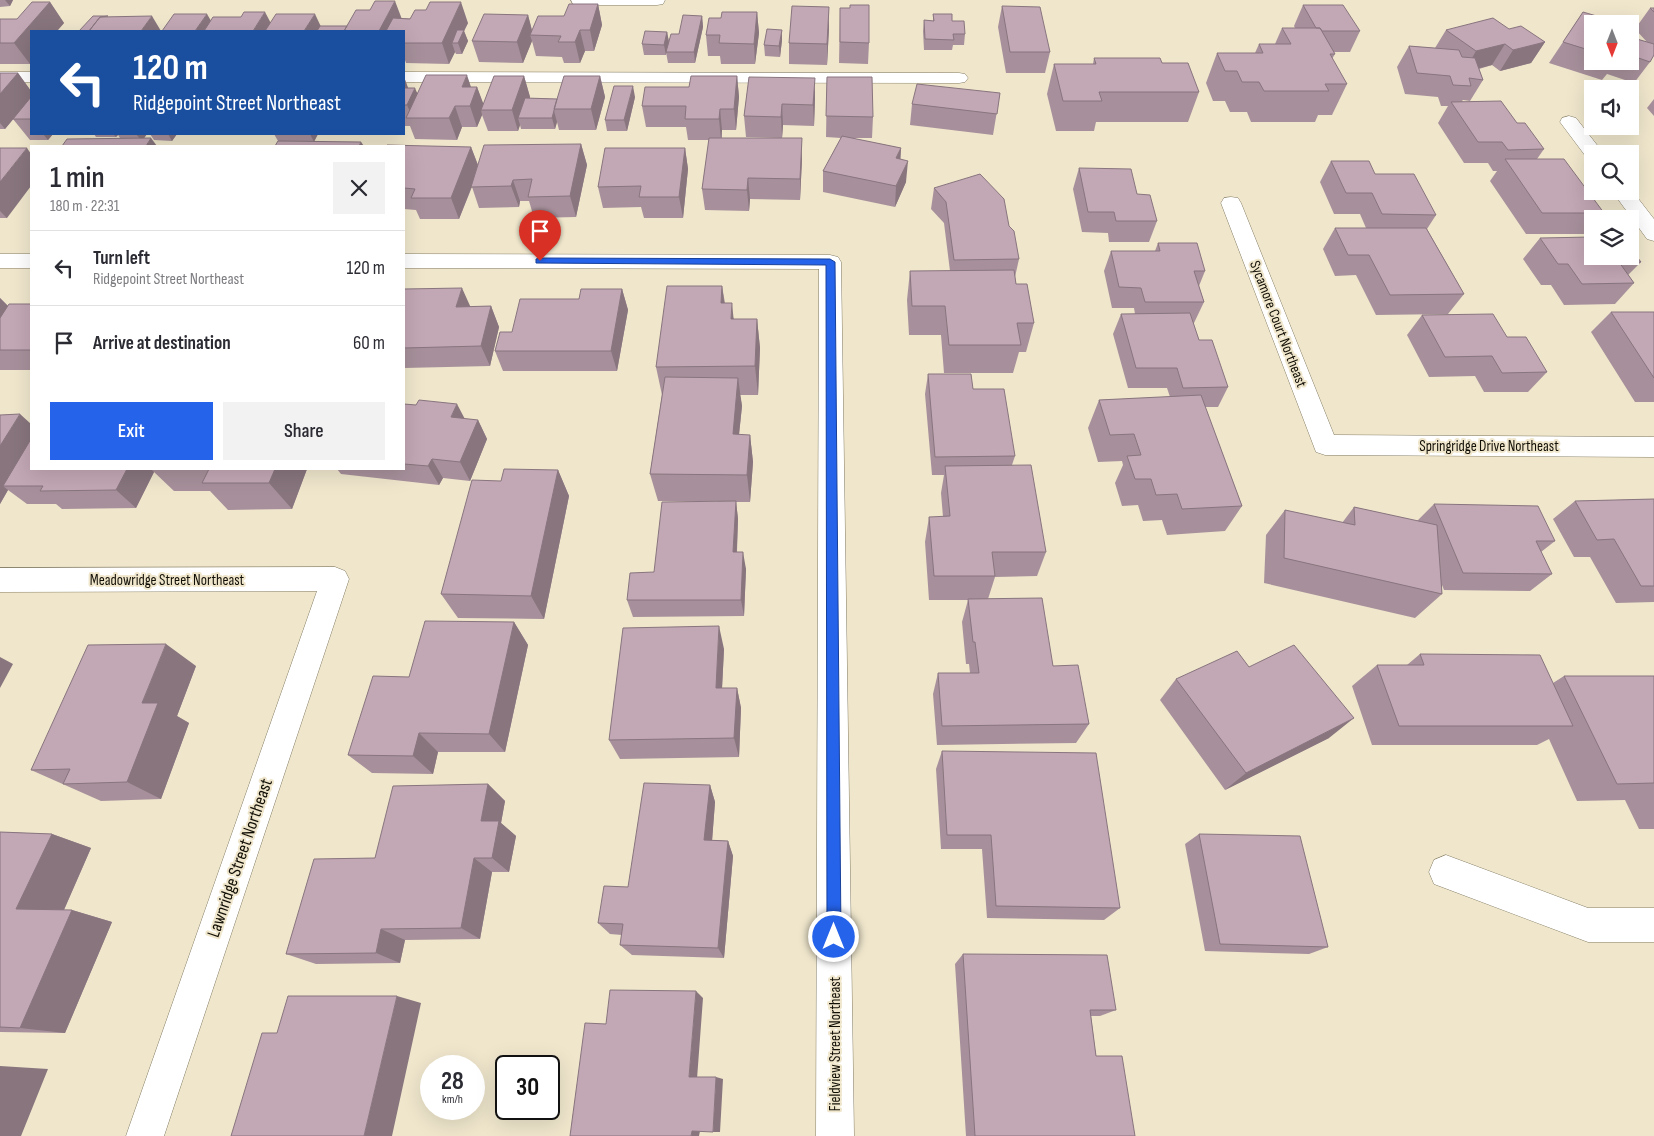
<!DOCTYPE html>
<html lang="en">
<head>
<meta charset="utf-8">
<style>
	:root { --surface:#fff; --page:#f2f2f3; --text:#2b2b33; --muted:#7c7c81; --line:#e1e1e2; --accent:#2563eb }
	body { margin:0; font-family:"Sofia Sans Condensed",sans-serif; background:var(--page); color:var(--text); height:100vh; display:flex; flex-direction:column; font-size:19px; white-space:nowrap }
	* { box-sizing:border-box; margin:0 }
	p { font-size:16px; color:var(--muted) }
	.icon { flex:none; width:28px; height:28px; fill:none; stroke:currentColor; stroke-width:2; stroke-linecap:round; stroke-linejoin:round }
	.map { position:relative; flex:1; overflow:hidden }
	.side { position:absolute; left:30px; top:145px; width:375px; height:325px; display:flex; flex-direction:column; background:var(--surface); border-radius:0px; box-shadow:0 5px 20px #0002 }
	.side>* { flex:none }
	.guide { position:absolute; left:30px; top:30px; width:375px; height:105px; border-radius:0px; box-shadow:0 5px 20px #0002; background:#1a4fa0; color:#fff; overflow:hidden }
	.needle { width:32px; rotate:180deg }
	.tools { position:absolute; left:1584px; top:15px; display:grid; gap:10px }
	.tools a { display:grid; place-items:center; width:55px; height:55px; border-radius:0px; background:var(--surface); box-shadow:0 5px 20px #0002; font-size:25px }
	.speed { position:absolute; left:420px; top:1055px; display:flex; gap:10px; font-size:25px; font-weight:700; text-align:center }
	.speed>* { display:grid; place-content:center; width:65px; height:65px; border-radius:50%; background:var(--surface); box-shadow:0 5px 20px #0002; line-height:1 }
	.speed small { font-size:12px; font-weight:400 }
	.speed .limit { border:2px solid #111; border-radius:8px; background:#fff; color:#111 }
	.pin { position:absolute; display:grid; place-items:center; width:42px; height:42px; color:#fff; margin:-51px -21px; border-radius:50% 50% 50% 0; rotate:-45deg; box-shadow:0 0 5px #0007 }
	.pin .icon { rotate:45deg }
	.me { position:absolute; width:55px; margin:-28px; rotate:0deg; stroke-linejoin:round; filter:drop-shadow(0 0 4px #0008) }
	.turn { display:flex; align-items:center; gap:18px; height:105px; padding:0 20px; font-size:22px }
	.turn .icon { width:65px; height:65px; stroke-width:2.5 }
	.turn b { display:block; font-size:35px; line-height:42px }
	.round { display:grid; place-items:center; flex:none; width:52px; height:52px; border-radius:0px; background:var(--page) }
	.overview { display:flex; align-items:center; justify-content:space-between; height:85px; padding:0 20px }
	h1 { font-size:30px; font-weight:600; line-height:38px }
	.button { display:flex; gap:10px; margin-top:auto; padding:10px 20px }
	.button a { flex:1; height:58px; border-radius:0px; background:var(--accent); color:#fff; font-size:20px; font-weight:600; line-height:58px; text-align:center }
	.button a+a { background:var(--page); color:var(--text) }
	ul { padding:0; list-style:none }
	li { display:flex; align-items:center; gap:15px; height:75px; padding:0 20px; border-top:1px solid var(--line) }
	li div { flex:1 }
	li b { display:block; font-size:19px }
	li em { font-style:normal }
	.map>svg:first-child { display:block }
</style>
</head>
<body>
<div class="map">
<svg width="1654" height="1136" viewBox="0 0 1654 1136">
	<rect width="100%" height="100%" fill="#efe6cc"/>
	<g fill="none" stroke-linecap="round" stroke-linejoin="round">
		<defs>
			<path id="street" d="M571,0H665L663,4L657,5H579L573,4Z
				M0,72H31V82H0Z
				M404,72L959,73L965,74L968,78L965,82L959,83L404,82Z
				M1569,116L1576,118L1604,154H1592V160L1587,158L1560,122L1562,118Z
				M1630,188L1654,219V241L1647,239L1612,191H1630Z
				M1231,197L1238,198L1241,203L1334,435L1654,437V457L1325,455L1316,452L1221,203L1224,198Z
				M0,254H31V268H0Z
				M404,254L830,255L838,257L841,262L854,1136H816L819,269L404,268Z
				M335,567L345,571L349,579L164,1136H126L317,591L0,592V568Z
				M1446,855L1588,908H1654V942H1588L1434,884L1429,872L1434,860Z"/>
		</defs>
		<!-- street casing -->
		<use href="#street" stroke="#837c64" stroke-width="1"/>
		<!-- street -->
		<use href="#street" fill="#fff" fill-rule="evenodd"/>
	</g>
	<!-- wall -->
	<path fill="#a7909b" d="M0,0H13L10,6L0,7Z
		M50,2L64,23L57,31H31L30,64H0V19H17Z
		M598,4L602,25L594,51H585L580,63H564L562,57L536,56L532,41L523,63L479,62L472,41L528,15L532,30L564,16Z
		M1303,5L1360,31L1350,52H1334L1335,54L1332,59L1347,84L1332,115H1318L1315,122H1251L1247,112H1230L1225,101H1213L1206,83L1217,53H1255L1259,44H1275L1282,28H1295L1294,26Z
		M1002,6L1050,52L1045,73H1006L998,27Z
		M840,8H850L869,43L868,64L839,63Z
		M1650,8H1654V55L1650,62L1634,83L1607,74L1602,80L1549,63L1583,12L1592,24V61H1630V37L1647,42L1635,29Z
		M757,12L759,33L755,64H721L720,56H708L706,35L721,18Z
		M933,14L952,21L965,34L964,45H953L952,50H924L923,31L924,20L933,21Z
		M702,16L703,27L695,63H668L666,52V55H644L642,44L667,32L669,42Z
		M402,18L468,23L464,31L468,41L462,54H456L455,52L449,64L406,63L404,57V31L211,21L270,23L321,26H347Z
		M829,28L827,65L789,64V43Z
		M1509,29L1545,42L1531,63L1500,71L1492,65L1479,69L1483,80L1470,101L1463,100L1462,101L1517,123L1544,149L1537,159L1604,213L1599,219H1592V227L1587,234H1526L1490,181L1497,171H1493L1488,163H1464L1438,123L1448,106H1441L1438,97L1405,94L1397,67L1409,46L1435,48L1446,30Z
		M782,40L780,57L765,56L764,45Z
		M1094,58L1162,63L1199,92L1188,122H1096L1094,131H1056L1047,94L1054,64H1093Z
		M0,73H18L31,91V134H53L48,140H30L13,119L5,129H0Z
		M524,76L530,97V98L557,99L600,76L605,97L596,130H559L557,122L555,129H521L520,125L518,131H488L482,115L477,127H462L457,140L415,139L410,126H404V77L408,88L418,93L471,87H477L483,104Z
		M737,76L739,97L736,130H722V138L802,159L800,200L750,199L749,211L705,210L702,189L709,140H688L686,127H646L642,106L689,87Z
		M749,77L815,99L814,126L783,125L782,138L746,137L744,116Z
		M827,77L873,117L872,138H851L901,148L900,159L906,182L895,207L823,192V171L841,138L826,137Z
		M1000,93L993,135L910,125L912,104Z
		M635,97L627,131H607L605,120Z
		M1654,99V116L1647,108Z
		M94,134H147L144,138H120L118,135L116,137H96Z
		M150,134H177L172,141L154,140Z
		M274,134H318L314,141H278Z
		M581,144L587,165L576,217L534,218L529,201H520L519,207L479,208L472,187L459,219H420L416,210L404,209V146L471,147L478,165Z
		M0,148L7,218H0Z
		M685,148L688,169L683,218H644L641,207L603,208L598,187Z
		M1331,161L1375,174L1436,215L1427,229L1464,294L1448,314L1376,315L1356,275L1335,276L1323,249L1335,228H1366L1360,214H1334L1320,182Z
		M1079,168L1137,194L1157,221L1149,242H1109L1108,233L1082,232L1073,189Z
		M934,188L1009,226L1019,259L1015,277L1016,284L1034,323L1026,352H1019L1013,373H944L941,335H909L907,300L910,271H950L944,223L931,209Z
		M1540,238L1641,262L1628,275L1634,283L1615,304L1564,305L1551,285H1541L1523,259Z
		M1158,243L1205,271L1199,286L1204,302L1194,323H1193L1199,340L1228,387L1218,407H1205L1242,506L1225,531L1167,535L1162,520L1143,521L1138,505L1122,506L1115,483L1123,465L1122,461L1098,462L1088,428L1099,400L1170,397L1167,388H1128L1113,334L1121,314H1135L1134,308H1112L1104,271L1111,251H1155Z
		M722,286L725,303L734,319H757L760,348L758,395H740L742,406L739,435H750L753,462L750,502H736L738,519L737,552L746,569L744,616L633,617L627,600L654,572L718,501H658L650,474L662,395L656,367Z
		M404,289L470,307L491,306L499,327L490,366L404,368Z
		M622,289L628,310L617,371H503L495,351L512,332L579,299Z
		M0,298L8,306L31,304V370H0Z
		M1611,312H1654V402H1635L1591,332Z
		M1422,315L1507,337L1547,372L1528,392H1484L1475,376L1429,377L1407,335Z
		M928,374L973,389L1015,456L1012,465L1046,552L1037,576L995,577L988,599L1053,666L1089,724L1076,743L937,745L933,694L938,673H970L969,664H966L962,622L968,600H929L925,542L929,517H943L941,493L944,475H932L925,394Z
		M404,404L465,419L478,420L487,439L470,481L443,478L439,485L341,474L337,469H404Z
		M0,415L31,469H307L292,509L228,510L210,491H174L154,472L136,508L62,509L56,504H27L8,490L0,504Z
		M558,470L569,496L544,619L458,618L441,594Z
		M1654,499V602L1616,603L1590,557H1574L1553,519L1575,501Z
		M1434,504L1555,541L1541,552L1552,574L1530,591L1444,590L1442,585V594L1415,618L1264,583L1266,535L1285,510L1342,523L1354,507L1417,521Z
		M514,622L528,645L505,752H438L433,774L372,773L348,755L409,677Z
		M724,649L722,688H737L741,708L739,757L620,759L609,740Z
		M1420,654L1553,683L1564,676H1654V829H1639L1625,800L1577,801L1549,739L1537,745H1372L1352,686L1377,665H1407Z
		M196,666L177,716L189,723L161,799L101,801L31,770Z
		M1176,679L1329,738L1225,790L1160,700Z
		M942,751L1120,908L1104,920L987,918L982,849H941L936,769Z
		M488,784L505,801L501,823L516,836L509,872H492L480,939L405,940L400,963L316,964L286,954L375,858Z
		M710,785L715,802L712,840L728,841L733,856L724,958L632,955L620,945L622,935L610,934L598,923L628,887Z
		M0,832L52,834L91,848L64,910H72L112,922L65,1033L0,1032Z
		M1199,834L1328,947L1309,954L1205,951L1185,844Z
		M963,954L1116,1010L1100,1016H1091L1096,1056L1135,1136H966L955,964Z"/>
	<!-- shaded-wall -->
	<path fill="#88757e" d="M5,0H13L10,6Z
		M395,1L403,22L398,31H379Z
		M50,2L64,23L57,31H31V62L30,64L14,43Z
		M461,2L468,23L464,31L468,41L462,54L458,43H452L455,52L449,64L442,43Z
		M598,4L602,25L594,51L590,30Z
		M829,7V28L827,65V44Z
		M265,12L275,31H253Z
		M757,12L759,33L755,64L754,44Z
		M207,14L217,31H195Z
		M315,14L323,31H304Z
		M528,15L533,35H530L532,41L523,63L517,42Z
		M152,16L161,31H141Z
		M702,16L703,27L695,63L694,52Z
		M580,30L585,51L580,63L575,42Z
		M782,30V40L780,57L779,46Z
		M667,32L669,42L666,55L664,45Z
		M1545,42L1531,63L1500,71L1513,50Z
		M1505,44L1492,65L1464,72L1476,51Z
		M18,73L31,91V98L5,129L0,123V94Z
		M467,75L474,96L462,87Z
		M524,76L530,97L523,118H518L520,125L518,131L512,110Z
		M600,76L605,97L596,130L591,109Z
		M737,76L739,97L736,130L734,109Z
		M404,77L411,96L415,88L424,109L413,118L407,105L404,103Z
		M815,78V99L814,126L813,105Z
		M633,86L635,97L627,131L624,120Z
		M477,87L485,108L481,110L482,115L477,127L470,106Z
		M782,104L783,125L782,138L781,117Z
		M455,106L462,127L457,140L449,118Z
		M720,109L722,130L721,140L719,119Z
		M554,111L557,122L555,129L552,118Z
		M43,134H53L48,140Z
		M113,134H117L118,135L116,137Z
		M136,134H147L142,141Z
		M168,134H177L172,141Z
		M310,134H318L314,142Z
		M151,138L157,146H146Z
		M802,138V159L800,200V179Z
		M361,142L364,146H359Z
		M581,144L587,165L576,217L570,196Z
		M471,147L479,168L459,219L451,198Z
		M27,148L31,154V186L7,218L0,211V182Z
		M685,148L688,169L683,218L679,197Z
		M901,148L900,169L896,158Z
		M908,161L906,182L895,207L896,186Z
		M748,178L750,199L749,211L747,190Z
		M513,180L520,201L519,207L511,186Z
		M722,286L726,315L721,303Z
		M462,288L471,308L456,307Z
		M622,289L628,310L617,371L611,351Z
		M0,298L15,313L0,336Z
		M732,303L735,333L731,319Z
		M491,306L499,327L490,366L481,346Z
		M757,319L760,348L758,395L755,366Z
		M738,378L742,406L736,462L733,434Z
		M457,404L467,423L451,417Z
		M20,414L31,424V451L3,486L8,490L0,504V446Z
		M478,420L487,439L470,481L460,462Z
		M750,435L753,462L750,502L747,475Z
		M432,459L443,478L439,485L428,466Z
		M127,469H151L154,472L136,508L116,490Z
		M275,469H307L292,509L269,483Z
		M558,470L569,496L544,619L531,596Z
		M736,501L738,519L736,569L733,552Z
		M743,552L746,569L744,616L741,600Z
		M514,622L528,645L505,752L489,734Z
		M719,626L724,649L721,708L716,688Z
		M166,644L196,666L177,716L189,723L161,799L127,782L142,703Z
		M0,657L13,664L0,688Z
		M737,688L741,708L739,757L734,738Z
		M1354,718L1329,738L1225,790L1246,773Z
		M419,733L438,752L433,774L413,756Z
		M488,784L505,801L501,823L516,836L509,872L492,858L481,821Z
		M710,785L715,802L711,855L704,840Z
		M52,834L91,848L59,921L16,909Z
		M728,841L733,856L724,958L718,948Z
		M474,858L492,872L480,939L461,928Z
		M72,910L112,922L65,1033L20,1028Z
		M381,929L405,940L400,963L376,953Z
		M696,991L703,998L697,1079L689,1077Z
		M397,996L421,1003L392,1136H364Z
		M0,1066L48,1069L21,1136H0Z
		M716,1077L723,1079L720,1132H713Z
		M692,1131H700L699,1136H691Z"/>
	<!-- building -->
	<path fill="#c2a7b4" stroke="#88757e" d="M375,1H395L379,31H344L356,10H370Z
		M32,2H50L14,43H0V19H17Z
		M430,2H461L442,43H404V31H386L393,18L410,19L415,10H426Z
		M569,4H598L590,30H580L575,42H558L561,36L530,35L538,16H564Z
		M850,5H869V43L840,42V8H850Z
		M1303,5H1343L1360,31H1322L1320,28H1316Z
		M792,6L829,7L827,44L789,43Z
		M1002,6L1040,7L1050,52H1010Z
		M1650,8H1654V12Z
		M244,12H265L253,31H204L213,17H241Z
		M722,12H757L754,44L719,43L720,35H706L709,18H721Z
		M1583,12L1617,22L1616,24H1592V51L1563,42Z
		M174,14H207L195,31H162Z
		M276,14H315L304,31H265Z
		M484,14L528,15L517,42L472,41Z
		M933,14H952V21H964L965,34H953L954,40L925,39L924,20L934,21Z
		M683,15L702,16L694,52H666L671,34H679Z
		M93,16H108L100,17L89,31H79Z
		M152,16L141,31H89L100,17Z
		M1493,18L1509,29L1521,26L1545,42L1513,50L1505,44L1476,51L1446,30Z
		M320,26H347L344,31H317Z
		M1282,28H1320L1335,54H1330L1347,84H1325L1329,91H1264L1259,82H1242L1237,71H1225L1217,53H1263L1259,44H1291Z
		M767,29L782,30L779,46L764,45Z
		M457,30H464L458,43H452Z
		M645,31L667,32L664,45L642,44Z
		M1630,37L1654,44V55L1650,62L1630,55Z
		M1409,46L1459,50L1462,57L1475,58L1483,80L1469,78L1471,86L1453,85L1450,76L1417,73Z
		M1094,58H1160L1162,63H1188L1199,92H1099L1102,101H1063L1054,64H1096Z
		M0,73H18L0,94Z
		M426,75H467L462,87H477L470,106H455L449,118H406Z
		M494,76H524L512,110H481Z
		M564,76H600L591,109H554Z
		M691,76H737L734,109H720L719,119H685L686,106H642L645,87H689Z
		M749,77L815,78L813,105L782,104L781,117L744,116Z
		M827,77H872L873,117L826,116Z
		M917,84L1000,93L997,114L912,104Z
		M614,86H633L624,120H605Z
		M404,88H415L407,105H404Z
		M31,97V119H13Z
		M525,98L557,99L552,118H518Z
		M1501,101L1517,123H1525L1544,149L1508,150L1502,142H1478L1451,102Z
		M842,136L901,148L896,158L908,161L896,186L823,171Z
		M151,138L146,146H62L67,139Z
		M709,138H802L800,179L748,178L747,190L702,189Z
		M278,141L361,142L359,146H275Z
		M581,144L570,196L528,197L532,179L513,180L511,186L471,187L484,145Z
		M387,145L471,147L451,198H411L415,189L404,188V146H386Z
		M0,148H27L0,182Z
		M605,148H685L679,197H639L641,186L598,187Z
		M1505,159H1564L1604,213H1542Z
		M1331,161H1369L1375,174H1414L1436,215L1382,214L1372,193H1346Z
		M1079,168L1131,169L1137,194L1150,195L1157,221H1116L1114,212H1088Z
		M980,174L1004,199L1009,226L1014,231L1019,259L954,260L946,202L934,188Z
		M1335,228H1426L1464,294L1390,295L1369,255H1348Z
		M1592,237V256H1630V248L1641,262H1619L1634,283L1582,284L1568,264H1558L1540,238Z
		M1158,243H1197L1205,271H1194L1204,302H1145L1141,288L1119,287L1111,251H1160Z
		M1014,270L1016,284H1027L1034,323H1017L1021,345H949L945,306H912L910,271Z
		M667,286H722L721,303H732L731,319H757L755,366L656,367Z
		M462,288L456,307L491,306L481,346L404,348V289Z
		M581,289H622L611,351H495L500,332H512L520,299H579Z
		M9,304H31V350H0V318Z
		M1611,312H1654V378Z
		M1190,313L1199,340H1212L1228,387L1183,388L1177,368H1136L1121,314Z
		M1493,314L1507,337H1526L1547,372L1502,373L1492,356L1445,357L1422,315Z
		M928,374H971L973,389H1004L1015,456L935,457Z
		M665,377L738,378L733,434L750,435L747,475L650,474Z
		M1201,395L1242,506L1182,509L1177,494L1156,495L1151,479H1135L1127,456L1141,455L1134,434L1110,435L1099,400Z
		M419,400L457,404L451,417L478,420L460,462L432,459L428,466L404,464V404L416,405Z
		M20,414L0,446V415Z
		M31,439V469H127L116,490L40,491L43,486H3Z
		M1031,465L1046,552H992L995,576H934L929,517L950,516L945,466Z
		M209,469H275L269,483H202Z
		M504,469L558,470L531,596L441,594L472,480L501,481Z
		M1654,499V586H1641L1614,539L1597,540L1575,501Z
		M736,501L733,552H743L741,600H627L630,573L654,572L662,502Z
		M1434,504L1538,506L1555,541H1536L1552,574L1463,573Z
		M1354,507L1437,525L1442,594L1284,558L1285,510L1355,525Z
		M1042,598L1053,666L1078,665L1089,724L942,726L938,673H979L975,642H973L968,599Z
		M425,621L514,622L489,734L419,733L413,756L348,755L373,676L409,677Z
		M719,626L716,688H737L734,738L609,740L623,628Z
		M166,644L142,703H158L127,782L63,784L70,769L31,770L88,645Z
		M1294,645L1354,718L1246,773L1176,679L1237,651L1249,667Z
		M1420,654L1540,655L1573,726H1399L1377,665H1424Z
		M1564,676H1654V783L1617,784Z
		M942,751L1096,753L1120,908L996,906L991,835H947Z
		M644,783L710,785L704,840L728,841L718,948L620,945L623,924L598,923L604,886L628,887Z
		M488,784L481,821H499L492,858H474L461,928L381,929L376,953L286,954L314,859L375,858L393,786Z
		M0,832L52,834L16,909L72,910L20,1028L0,1027Z
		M1199,834L1300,836L1328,947L1220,944Z
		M963,954L1107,955L1116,1010H1090L1096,1056H1122L1135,1136H975Z
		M610,990L696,991L689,1077H716L713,1132L692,1131L691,1136H570L585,1023L606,1024Z
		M288,996H397L364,1136H231L262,1033H277Z"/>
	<!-- route -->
	<path fill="#2563eb" stroke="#184099" d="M540,258L830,259L835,262L841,937L839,942L834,944L829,942L827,937L826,265L536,263V259Z"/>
	<g text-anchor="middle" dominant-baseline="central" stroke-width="4" stroke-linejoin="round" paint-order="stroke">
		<!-- street labels -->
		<g font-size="15" fill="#120f06" stroke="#efe6cc">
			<text transform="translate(1278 324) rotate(69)">Sycamore Court Northeast</text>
			<text x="1489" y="446">Springridge Drive Northeast</text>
			<text x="167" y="580">Meadowridge Street Northeast</text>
			<text transform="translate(835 1044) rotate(-90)">Fieldview Street Northeast</text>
		</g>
		<!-- near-street labels -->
		<g font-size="18" fill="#120f06" stroke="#efe6cc">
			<text transform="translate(240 858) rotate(-71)">Lawnridge Street Northeast</text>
		</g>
	</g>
</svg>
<div class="tools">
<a><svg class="needle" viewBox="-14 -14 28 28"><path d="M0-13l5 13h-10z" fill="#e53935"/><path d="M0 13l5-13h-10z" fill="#7c7c81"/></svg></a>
<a><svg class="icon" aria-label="sound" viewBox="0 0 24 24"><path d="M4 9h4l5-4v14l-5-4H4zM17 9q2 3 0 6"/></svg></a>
<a><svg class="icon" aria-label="search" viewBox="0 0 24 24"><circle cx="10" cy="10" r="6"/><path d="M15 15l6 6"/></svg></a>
<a><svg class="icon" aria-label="layers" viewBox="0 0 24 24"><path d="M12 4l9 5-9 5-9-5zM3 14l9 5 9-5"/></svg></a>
</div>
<div class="speed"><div>28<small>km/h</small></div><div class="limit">30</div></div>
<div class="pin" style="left:540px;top:261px;background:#d93025"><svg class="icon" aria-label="arrive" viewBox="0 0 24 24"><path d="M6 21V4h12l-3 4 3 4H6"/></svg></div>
<svg class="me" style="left:834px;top:937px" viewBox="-20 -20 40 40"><circle r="17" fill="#2563eb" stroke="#fff" stroke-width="3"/><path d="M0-11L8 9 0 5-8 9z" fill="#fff"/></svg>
<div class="guide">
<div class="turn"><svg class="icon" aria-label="left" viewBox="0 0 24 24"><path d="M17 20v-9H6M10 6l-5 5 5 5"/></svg><div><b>120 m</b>Ridgepoint Street Northeast</div></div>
</div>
<section class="side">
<div class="overview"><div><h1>1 min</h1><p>180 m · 22:31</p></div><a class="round"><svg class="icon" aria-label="close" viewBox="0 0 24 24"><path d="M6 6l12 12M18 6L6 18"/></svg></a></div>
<ul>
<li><svg class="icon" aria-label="left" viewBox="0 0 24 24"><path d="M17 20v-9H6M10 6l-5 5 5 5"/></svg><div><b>Turn left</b><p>Ridgepoint Street Northeast</p></div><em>120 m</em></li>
<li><svg class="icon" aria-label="arrive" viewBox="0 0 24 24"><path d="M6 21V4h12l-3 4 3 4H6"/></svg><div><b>Arrive at destination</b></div><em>60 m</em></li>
</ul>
<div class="button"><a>Exit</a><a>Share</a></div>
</section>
</div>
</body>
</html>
